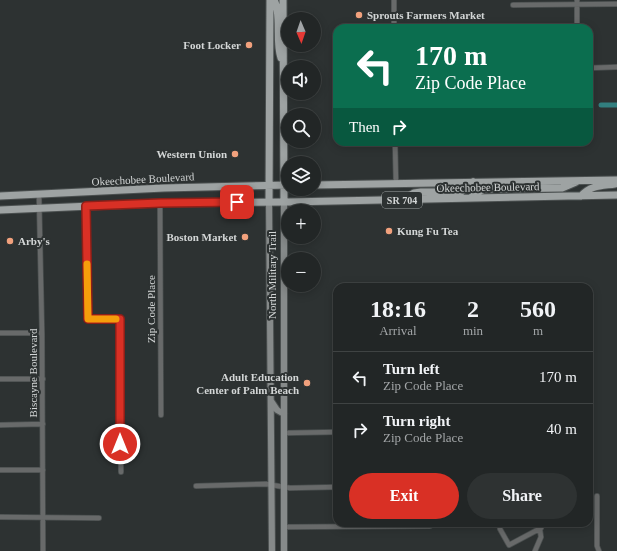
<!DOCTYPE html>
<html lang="en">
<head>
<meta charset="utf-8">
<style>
	:root { --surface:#222626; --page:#2e3232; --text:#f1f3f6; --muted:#a2a5a7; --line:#3f4343; --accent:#d93025 }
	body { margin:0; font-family:"Times New Roman",serif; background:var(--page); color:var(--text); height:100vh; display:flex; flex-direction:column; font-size:15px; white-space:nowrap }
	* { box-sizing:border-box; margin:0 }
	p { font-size:13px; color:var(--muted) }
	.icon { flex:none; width:22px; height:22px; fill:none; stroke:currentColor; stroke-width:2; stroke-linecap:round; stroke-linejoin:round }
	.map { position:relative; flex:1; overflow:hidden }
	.side { position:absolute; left:333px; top:283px; width:260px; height:244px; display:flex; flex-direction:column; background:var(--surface); border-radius:12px; box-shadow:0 2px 10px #0003,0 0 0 1px var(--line) }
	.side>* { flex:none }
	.hud { position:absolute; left:333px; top:24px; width:260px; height:122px; border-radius:12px; box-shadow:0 2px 10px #0003,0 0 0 1px var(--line); background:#0b6e4f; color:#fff; overflow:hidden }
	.needle { width:26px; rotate:178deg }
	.buttons { position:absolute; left:281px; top:12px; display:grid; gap:8px }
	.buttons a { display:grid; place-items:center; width:40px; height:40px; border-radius:50%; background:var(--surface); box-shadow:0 2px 10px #0003,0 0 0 1px var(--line); font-size:20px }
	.pin { position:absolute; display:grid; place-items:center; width:34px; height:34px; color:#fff; margin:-17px; border-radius:8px; box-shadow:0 2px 6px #0006 }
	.me { position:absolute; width:44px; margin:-22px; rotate:0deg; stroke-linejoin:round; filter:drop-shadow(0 0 3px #0008) }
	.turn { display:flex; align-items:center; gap:14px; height:84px; padding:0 16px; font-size:18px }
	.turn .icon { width:52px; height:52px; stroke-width:2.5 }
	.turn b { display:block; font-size:28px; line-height:34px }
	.then { display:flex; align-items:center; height:38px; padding:0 16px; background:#0003; gap:8px; font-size:15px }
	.eta { display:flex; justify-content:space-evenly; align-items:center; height:68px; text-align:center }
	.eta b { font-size:24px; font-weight:700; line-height:28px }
	.cta { display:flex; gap:8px; margin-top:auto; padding:8px 16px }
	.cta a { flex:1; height:46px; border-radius:24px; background:var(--accent); color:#fff; font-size:16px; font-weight:700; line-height:46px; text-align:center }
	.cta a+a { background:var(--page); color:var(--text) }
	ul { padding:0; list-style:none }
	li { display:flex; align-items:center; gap:12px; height:52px; padding:0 16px; border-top:1px solid var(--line) }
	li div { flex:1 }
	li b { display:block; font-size:15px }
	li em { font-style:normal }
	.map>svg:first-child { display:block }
</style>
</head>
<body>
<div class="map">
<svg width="617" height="551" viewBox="0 0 617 551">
	<rect width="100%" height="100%" fill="#2d3232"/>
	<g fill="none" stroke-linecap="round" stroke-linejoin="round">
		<!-- canal -->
		<path stroke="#327f7f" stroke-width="5" d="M601,105H617"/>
		<defs>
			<path id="minor" d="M394,0V28
				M577,0V28
				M513,5L617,4
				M589,68L617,67
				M395,142L396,183
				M39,195L42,333L43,551
				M160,203L161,415
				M86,206L88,319H119L121,472
				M0,333H42
				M0,379H43
				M0,425L43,424
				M284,433L337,432
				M0,470H43
				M196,486L266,484L290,488L337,487
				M597,496V546L599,551
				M0,517L99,518
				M284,527L430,526
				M500,529L509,545L541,528
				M535,551L541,537L539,523"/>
			<path id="secondary" d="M269,202L272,551
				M284,202V551
				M271,401L277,410L284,414"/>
			<path id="primary" d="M274,0C282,13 275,41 281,58
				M283,0L284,202
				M314,185L617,180
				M0,196L164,188L288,185
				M581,196C591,185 601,186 615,184
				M470,198L480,191L485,189L562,188L576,182
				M405,199L414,193L421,192H461L473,182
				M269,202L270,0
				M0,210L160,203L288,202L617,195"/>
		</defs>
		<!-- minor casing -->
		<use href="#minor" stroke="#4b5050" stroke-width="6"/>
		<!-- secondary casing -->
		<use href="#secondary" stroke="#4b5050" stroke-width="8"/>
		<!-- primary casing -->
		<use href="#primary" stroke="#4b5050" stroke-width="9"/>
		<!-- minor -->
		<use href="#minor" stroke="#686a6a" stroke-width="4.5"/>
		<!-- secondary -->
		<use href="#secondary" stroke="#868a8a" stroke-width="6"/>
		<!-- primary -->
		<use href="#primary" stroke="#9ea3a3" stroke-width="7"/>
	</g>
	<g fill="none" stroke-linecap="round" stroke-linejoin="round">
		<defs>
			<path id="route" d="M120,444V319H88L86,206L160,203L237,202"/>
		</defs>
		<!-- route casing -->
		<use href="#route" stroke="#8d1f18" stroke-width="10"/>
		<!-- route -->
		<use href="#route" stroke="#d93025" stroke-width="7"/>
		<!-- slow -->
		<path stroke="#f59e0b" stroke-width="7" d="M87,264L88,319H116"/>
	</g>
	<!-- markers -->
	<g fill="#f1a17d" stroke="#2d3232" stroke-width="1.5">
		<circle cx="359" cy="15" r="4"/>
		<circle cx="249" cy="45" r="4"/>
		<circle cx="235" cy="154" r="4"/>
		<circle cx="389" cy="231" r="4"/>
		<circle cx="245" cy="237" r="4"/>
		<circle cx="10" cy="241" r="4"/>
		<circle cx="307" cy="383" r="4"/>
	</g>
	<g text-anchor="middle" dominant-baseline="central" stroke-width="4" stroke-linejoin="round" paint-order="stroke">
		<!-- shield labels -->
		<rect fill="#2d3232" stroke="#a1a5a5" stroke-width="1" x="382" y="192" width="40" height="16" rx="3"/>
		<g font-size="10" font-weight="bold" fill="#d3d6d6">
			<text x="402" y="200">SR 704</text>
		</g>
		<!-- poi labels -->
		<g font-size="11" font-weight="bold" fill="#d3d6d6" stroke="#2d3232" text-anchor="end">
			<text x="367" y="15" text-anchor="start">Sprouts Farmers Market</text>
			<text x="241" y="45">Foot Locker</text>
			<text x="227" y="154">Western Union</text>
			<text x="397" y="231" text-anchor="start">Kung Fu Tea</text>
			<text x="237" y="237">Boston Market</text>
			<text x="18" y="241" text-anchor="start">Arby's</text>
			<text x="299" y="377">Adult Education<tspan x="299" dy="13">Center of Palm Beach</tspan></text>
		</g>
		<!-- street labels -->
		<g font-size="11" fill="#d3d6d6" stroke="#2d3232">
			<text transform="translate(143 179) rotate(-3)">Okeechobee Boulevard</text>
			<text transform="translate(488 187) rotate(-1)">Okeechobee Boulevard</text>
			<text transform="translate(272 275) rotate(-90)">North Military Trail</text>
			<text transform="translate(151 309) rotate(-90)">Zip Code Place</text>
			<text transform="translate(33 373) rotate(-90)">Biscayne Boulevard</text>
		</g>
	</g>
</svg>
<div class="buttons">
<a><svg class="needle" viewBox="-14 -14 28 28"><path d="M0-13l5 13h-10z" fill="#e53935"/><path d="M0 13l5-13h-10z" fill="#a2a5a7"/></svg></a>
<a><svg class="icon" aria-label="sound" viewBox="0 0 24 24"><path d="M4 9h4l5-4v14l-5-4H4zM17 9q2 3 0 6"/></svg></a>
<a><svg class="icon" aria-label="search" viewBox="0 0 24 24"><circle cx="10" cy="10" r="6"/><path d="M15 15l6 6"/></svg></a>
<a><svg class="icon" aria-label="layers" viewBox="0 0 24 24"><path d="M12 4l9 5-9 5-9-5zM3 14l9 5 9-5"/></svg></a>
<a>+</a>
<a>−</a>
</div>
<div class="pin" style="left:237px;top:202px;background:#d93025"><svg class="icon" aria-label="arrive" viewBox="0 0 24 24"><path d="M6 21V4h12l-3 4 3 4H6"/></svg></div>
<svg class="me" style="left:120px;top:444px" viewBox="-20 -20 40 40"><circle r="17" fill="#d93025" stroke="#fff" stroke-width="3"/><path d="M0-11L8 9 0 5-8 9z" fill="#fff"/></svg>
<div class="hud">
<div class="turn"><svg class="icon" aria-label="left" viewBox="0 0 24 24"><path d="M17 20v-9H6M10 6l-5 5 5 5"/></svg><div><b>170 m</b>Zip Code Place</div></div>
<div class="then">Then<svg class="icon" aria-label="right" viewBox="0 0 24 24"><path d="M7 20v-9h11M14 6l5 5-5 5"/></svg></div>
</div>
<section class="side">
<div class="eta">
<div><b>18:16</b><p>Arrival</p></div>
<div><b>2</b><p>min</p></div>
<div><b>560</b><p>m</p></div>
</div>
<ul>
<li><svg class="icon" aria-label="left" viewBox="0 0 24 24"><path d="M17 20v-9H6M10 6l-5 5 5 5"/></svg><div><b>Turn left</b><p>Zip Code Place</p></div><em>170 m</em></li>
<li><svg class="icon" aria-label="right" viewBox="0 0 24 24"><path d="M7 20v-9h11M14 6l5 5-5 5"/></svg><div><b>Turn right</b><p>Zip Code Place</p></div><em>40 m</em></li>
</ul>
<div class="cta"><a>Exit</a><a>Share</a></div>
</section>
</div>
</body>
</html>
